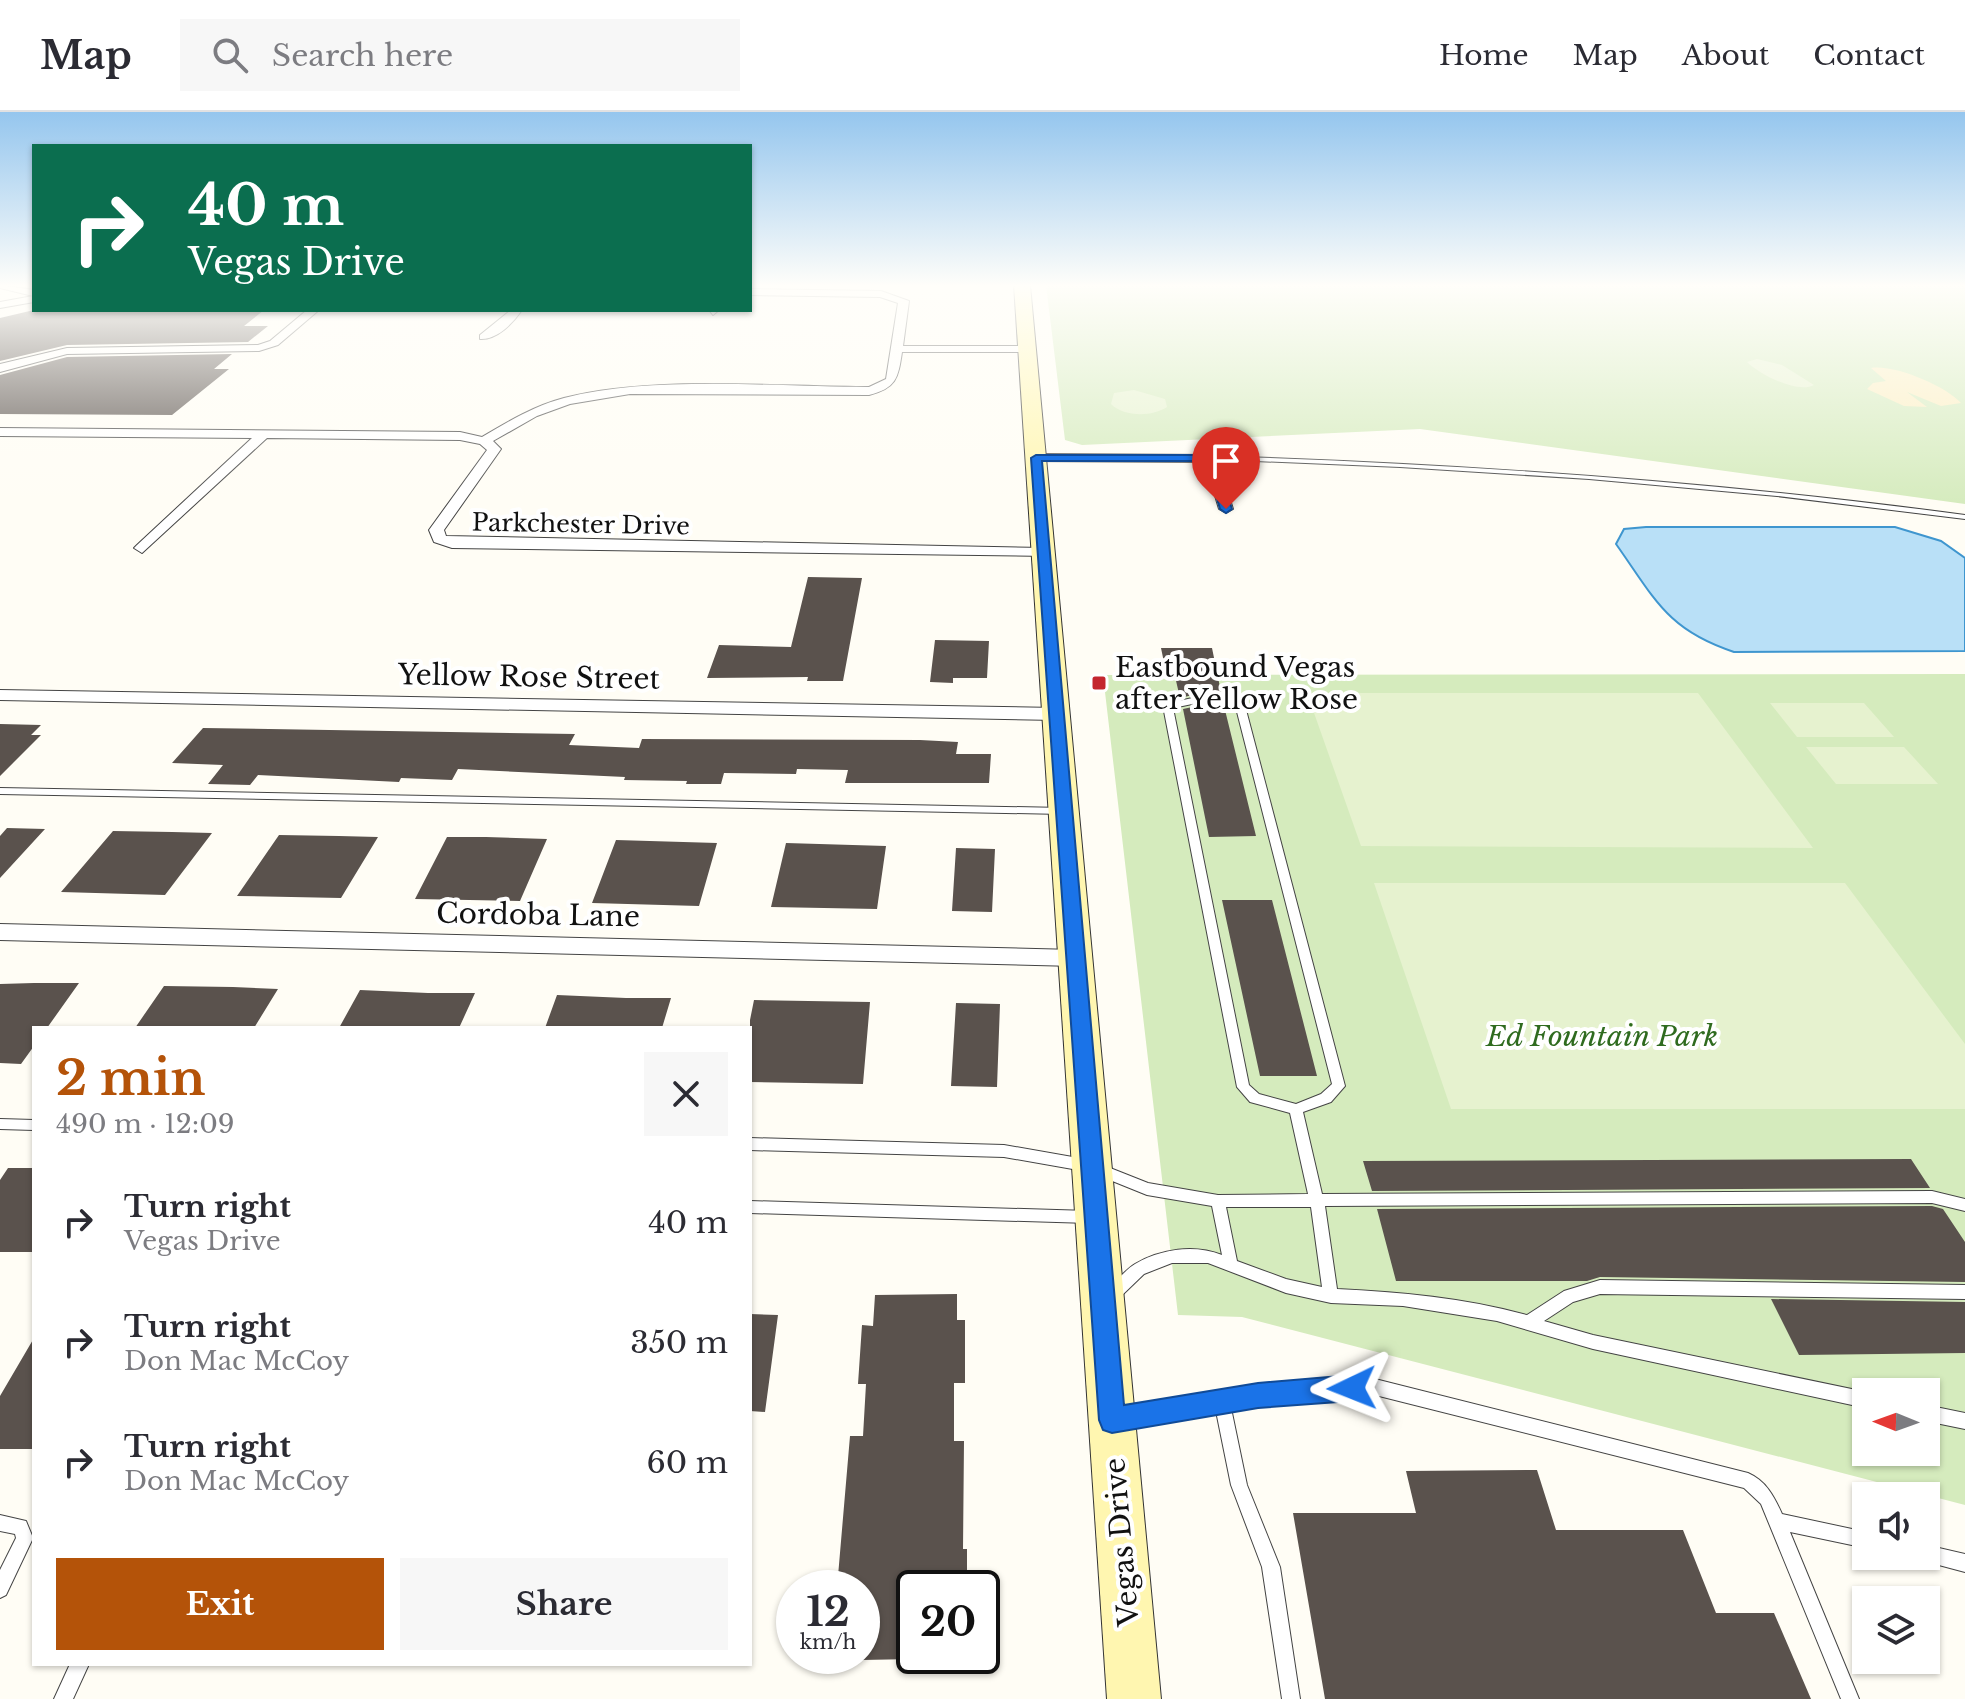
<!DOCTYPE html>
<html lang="en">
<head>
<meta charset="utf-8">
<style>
	:root { --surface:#fff; --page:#f7f7f7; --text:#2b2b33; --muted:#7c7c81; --line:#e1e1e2; --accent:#b45309 }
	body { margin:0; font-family:"Libre Baskerville",serif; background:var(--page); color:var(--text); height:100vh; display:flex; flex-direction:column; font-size:30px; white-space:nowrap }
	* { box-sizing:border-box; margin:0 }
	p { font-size:26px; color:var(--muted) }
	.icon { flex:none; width:44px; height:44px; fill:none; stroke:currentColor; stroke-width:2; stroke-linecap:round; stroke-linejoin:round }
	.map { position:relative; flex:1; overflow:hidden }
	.panel { position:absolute; left:32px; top:914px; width:720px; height:640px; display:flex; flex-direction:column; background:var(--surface); border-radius:0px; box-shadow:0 2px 6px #0004 }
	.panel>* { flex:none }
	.banner { position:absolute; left:32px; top:32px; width:720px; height:168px; border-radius:0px; box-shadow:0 2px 6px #0004; background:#0b6e4f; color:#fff; overflow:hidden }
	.needle { width:52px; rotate:271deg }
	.buttons { position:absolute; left:1852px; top:1266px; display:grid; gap:16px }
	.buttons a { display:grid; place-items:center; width:88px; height:88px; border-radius:0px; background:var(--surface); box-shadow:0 2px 6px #0004; font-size:40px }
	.speed { position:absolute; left:776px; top:1458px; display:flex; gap:16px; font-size:40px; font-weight:700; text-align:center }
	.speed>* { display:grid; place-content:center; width:104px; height:104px; border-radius:50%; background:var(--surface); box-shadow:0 2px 6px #0004; line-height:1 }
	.speed small { font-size:20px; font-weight:400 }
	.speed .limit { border:4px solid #111; border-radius:12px; background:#fff; color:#111 }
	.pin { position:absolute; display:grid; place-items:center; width:68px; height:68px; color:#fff; margin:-82px -34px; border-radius:50% 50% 50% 0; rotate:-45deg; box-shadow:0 0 8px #0007 }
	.pin .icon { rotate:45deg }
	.me { position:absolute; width:88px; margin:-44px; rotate:268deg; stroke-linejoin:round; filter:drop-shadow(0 0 6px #0008) }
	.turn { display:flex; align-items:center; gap:28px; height:168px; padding:0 24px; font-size:36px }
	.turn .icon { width:104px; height:104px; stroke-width:2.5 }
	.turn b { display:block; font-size:56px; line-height:68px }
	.round { display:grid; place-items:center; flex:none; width:84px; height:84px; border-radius:0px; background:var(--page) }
	.overview { display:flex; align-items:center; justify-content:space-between; height:136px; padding:0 24px }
	h1 { font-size:48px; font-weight:700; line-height:60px; color:var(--accent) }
	.button { display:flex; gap:16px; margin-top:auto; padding:16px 24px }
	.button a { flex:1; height:92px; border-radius:0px; background:var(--accent); color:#fff; font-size:32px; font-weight:700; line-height:92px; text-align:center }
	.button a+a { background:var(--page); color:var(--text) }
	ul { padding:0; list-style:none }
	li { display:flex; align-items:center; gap:24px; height:120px; padding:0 24px }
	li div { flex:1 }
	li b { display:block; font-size:30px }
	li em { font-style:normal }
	header { display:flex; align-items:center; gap:48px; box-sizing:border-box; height:112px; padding:0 40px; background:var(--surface); border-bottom:2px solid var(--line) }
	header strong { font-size:38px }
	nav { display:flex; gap:44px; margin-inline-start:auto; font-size:28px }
	.search { width:560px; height:72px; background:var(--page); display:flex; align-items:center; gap:20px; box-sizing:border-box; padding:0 28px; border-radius:0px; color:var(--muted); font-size:30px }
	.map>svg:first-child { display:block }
</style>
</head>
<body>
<header>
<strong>Map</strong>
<div class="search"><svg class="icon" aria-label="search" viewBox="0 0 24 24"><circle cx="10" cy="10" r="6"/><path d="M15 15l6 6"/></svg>Search here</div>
<nav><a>Home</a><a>Map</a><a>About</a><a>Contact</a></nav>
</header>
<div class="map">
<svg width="1965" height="1587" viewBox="0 0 1965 1587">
	<rect width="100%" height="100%" fill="#fffdf5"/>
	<!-- green -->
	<path fill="#d5ebbd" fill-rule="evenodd" d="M1046,173H1965V392L1420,317L1082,333L1065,328Z
		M1965,562V1393L1242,1205L1178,1203L1103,563ZM1866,1280H1926V1340H1866Z"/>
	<!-- sand -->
	<path fill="#fbeec1" d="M1871,256C1894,252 1946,274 1961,291L1941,294L1907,280L1927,295L1904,294L1867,277L1873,271L1886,269Z"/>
	<!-- pitch -->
	<path fill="#e6f2cf" d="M1757,247L1782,253L1814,273C1797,282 1759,262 1747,250Z
		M1134,278L1165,287L1167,295C1152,305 1124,305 1111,292L1114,281Z
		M1307,581H1698L1813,736L1361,734Z
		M1770,591H1864L1894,625H1797Z
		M1806,635H1904L1938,672H1836Z
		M1374,771H1845L1965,932V997H1451Z"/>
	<!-- water -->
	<path fill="#b9e0f7" stroke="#3f96cf" stroke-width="2" d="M1646,415H1895L1941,429L1965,446V539L1734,540C1667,518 1655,487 1616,432L1624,417Z"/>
	<!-- building -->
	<path fill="#5a524d" d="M34,198H264L244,214H268L248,230L67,233L0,249V206Z
		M232,242L214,257H229L172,303L0,302V263L67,245Z
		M808,465L862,466L843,569H807L808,565L707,566L719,533L791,535Z
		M935,528L989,529L987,566H953V571L930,570Z
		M1161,536H1212L1222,585L1197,582L1180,586L1174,560H1166Z
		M1197,594L1225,598L1256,724L1209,725L1183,597Z
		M0,612L41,613L31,623H41L0,664Z
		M203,616L575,622L569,633L639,636L642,627L920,628L958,630L956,642H991L989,671H845L848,658L797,657L796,662L724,661L721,672H686L687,669L624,668L625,665L458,657L452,668L401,666L399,670L258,663L250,673L208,672L223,653L172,651Z
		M7,716L45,717L0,766V724Z
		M113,719L172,720L212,721L165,783L61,780Z
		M279,723L339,724L378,725L341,786L237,784Z
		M447,725H486L547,727L520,789L415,787Z
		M616,728L717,731L699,794L592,791Z
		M786,731L886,734L877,797L771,795Z
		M956,736L995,737L992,800L952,799Z
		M1222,788H1272L1317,964H1260Z
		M34,871H79L47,916H34V934L21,952L0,951V872Z
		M164,874L233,875L278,877L254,916H135Z
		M360,878L428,881H475L459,916H339Z
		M557,883L626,886H671L662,916H545Z
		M754,888L870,890L863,972L750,970V908Z
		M956,891L1000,892L997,975L951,974Z
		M1911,1047L1930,1076L1372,1079L1363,1049Z
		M8,1056H34V1140H0V1068Z
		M1932,1094L1943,1097L1965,1130V1170L1600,1165L1587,1169H1396L1377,1097Z
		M957,1182V1208H965V1271H954V1329H964L963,1437H967V1476H914V1547L862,1548V1476H837L850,1324H863L866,1272H858L862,1213L873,1214L875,1183Z
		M1771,1187L1965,1190V1241L1799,1243Z
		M750,1202L778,1203L765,1300L750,1299Z
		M34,1226V1337H0V1284Z
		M1537,1358L1556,1418H1683L1716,1501H1774L1811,1587H1325L1293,1401H1416L1406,1359Z"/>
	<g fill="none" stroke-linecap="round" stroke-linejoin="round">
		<defs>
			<path id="service" d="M1211,344C1464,352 1714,369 1965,403V407L1777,384L1589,367L1400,355L1209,347V345Z
				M1197,585L1240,591L1245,594L1345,974L1331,990L1303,1000L1322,1082L1932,1079L1965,1087V1099L1932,1091L1325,1094L1337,1177C1401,1180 1465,1186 1527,1203L1564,1179L1600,1168L1965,1173V1187L1600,1182L1573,1190L1544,1209L1593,1223L1866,1280V1296L1593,1237L1497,1209L1403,1194L1331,1191L1286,1181L1208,1151H1172L1144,1162L1117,1188L1112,1190L1107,1188L1105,1183L1107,1178C1116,1170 1125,1158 1135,1152C1161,1137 1194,1132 1222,1143L1212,1094L1147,1083L1095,1062L1093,1058L1095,1054L1100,1052L1148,1071L1218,1083L1308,1082L1290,1001L1250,990L1237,975L1163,594L1165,592ZM1197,591L1236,596L1332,972L1321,982L1296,992L1259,982L1249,973L1173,596ZM1226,1095H1311L1322,1175L1286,1167L1237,1149Z
				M0,676L1063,696L1068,699L1063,702L0,682Z
				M0,1007L34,1008V1018L0,1017Z
				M750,1026L1004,1033L1084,1047L1089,1049L1091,1053L1089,1057L1084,1059L1004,1045L750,1038Z
				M750,1089L1089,1099L1094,1101L1096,1105L1094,1109L1089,1111L750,1101Z
				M1375,1267L1748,1361C1766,1369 1774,1384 1782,1402L1866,1420V1436L1790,1420L1859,1587H1841L1761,1392L1744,1376L1375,1283L1258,1292L1231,1296L1247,1373L1280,1455L1300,1587H1282L1262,1455L1231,1373L1216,1299L1122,1315L1116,1313L1114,1307L1116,1301L1122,1299L1258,1276Z
				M1926,1293L1965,1301V1317L1926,1309Z
				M0,1403L26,1409L33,1426L6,1483L0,1486V1458L16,1426L15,1422L0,1419Z
				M1926,1433L1965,1442V1460L1920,1448L1918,1444H1926Z
				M70,1552H89L73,1587H54Z"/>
			<path id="minor" d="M0,173L34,178V190L0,196V190L33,184L0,176Z
				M750,177L881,179L909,189L903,234H1027L1033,237L1027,240H902C898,267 896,276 869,283L630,282L570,292L537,304L493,329L501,337L444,418L446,424L1043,436L1048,438V444L452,436L434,430L429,418L487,338L480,332L460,328L267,326L142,441L134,436L137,433L252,326L0,324V316L460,320L482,325C509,309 534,294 564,286C653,263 776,275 869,275L886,267L898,191L880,185L750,183Z
				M307,198H319L278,233L259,239L67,242L0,260V252L67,236L258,233L270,229Z
				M511,198H522C513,211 497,228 480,227V223Z
				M709,198H719L713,203Z
				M1036,342L1216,343L1233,397L1226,401L1219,397L1205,350L1031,349L1029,346Z
				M0,578L1056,596L1065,602L1056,608L0,588Z
				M0,812L1075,838L1083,840L1086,846L1083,852L1075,854L0,828Z"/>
			<path id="secondary" d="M1014,173H1030L1161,1587H1107Z"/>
		</defs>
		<!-- service casing -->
		<use href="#service" stroke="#444" stroke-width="2"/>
		<!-- minor casing -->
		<use href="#minor" stroke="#444" stroke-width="2"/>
		<!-- secondary casing -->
		<use href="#secondary" stroke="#333" stroke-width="2"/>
		<!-- service -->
		<use href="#service" fill="#fff" fill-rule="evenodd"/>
		<!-- minor -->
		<use href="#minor" fill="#fff" fill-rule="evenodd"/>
		<!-- secondary -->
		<use href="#secondary" fill="#fff6b0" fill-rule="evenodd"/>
	</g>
	<!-- sky -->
	<linearGradient id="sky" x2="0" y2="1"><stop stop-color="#95c6ee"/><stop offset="0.44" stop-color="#fffefa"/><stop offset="1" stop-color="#fffefa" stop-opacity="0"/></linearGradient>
	<rect width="1965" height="395" fill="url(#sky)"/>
	<!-- route -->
	<path fill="#1a73e8" stroke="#114b97" stroke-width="2" d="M1215,343L1232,397L1226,401L1220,397L1206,349H1042L1124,1293L1258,1271L1352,1263L1361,1267L1364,1276L1361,1285L1352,1289L1258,1296L1112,1321L1103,1318L1099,1308L1031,346L1036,343Z"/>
	<!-- markers -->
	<rect fill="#c4262e" stroke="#fff" stroke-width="3" x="1091" y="563" width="16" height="16" rx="4"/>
	<g text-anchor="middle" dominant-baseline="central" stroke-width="8" stroke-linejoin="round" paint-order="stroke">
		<!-- far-street labels -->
		<g font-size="24" fill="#111" stroke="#fff">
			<text transform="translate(581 412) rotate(1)">Parkchester Drive</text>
		</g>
		<!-- poi labels -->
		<g font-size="28" fill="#111" stroke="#fff" text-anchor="start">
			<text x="1115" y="555">Eastbound Vegas<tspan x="1115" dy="32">after Yellow Rose</tspan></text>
		</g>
		<!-- street labels -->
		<g font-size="28" fill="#111" stroke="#fff">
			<text transform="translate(529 565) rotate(1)">Yellow Rose Street</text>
			<text transform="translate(538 803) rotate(1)">Cordoba Lane</text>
			<text transform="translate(1122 1430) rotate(-95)">Vegas Drive</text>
		</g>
		<!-- park labels -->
		<g font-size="28" font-style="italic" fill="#2f6b1f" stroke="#fff">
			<text x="1602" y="924">Ed Fountain Park</text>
		</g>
	</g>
</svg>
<div class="buttons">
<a><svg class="needle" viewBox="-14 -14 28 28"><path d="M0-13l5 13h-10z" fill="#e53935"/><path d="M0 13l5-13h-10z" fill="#7c7c81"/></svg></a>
<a><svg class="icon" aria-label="sound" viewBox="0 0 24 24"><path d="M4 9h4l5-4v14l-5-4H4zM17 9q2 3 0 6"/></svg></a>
<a><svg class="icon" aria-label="layers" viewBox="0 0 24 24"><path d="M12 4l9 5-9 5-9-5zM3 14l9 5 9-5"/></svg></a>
</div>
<div class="speed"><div>12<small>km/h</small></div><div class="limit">20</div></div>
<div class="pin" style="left:1226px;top:397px;background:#d93025"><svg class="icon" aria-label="arrive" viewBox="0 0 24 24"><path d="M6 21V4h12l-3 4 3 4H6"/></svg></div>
<svg class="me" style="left:1352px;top:1276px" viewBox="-20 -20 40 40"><path d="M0-17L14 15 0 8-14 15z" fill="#1a73e8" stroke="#fff" stroke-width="4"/></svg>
<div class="banner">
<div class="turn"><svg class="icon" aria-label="right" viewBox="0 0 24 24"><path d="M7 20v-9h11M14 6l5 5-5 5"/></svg><div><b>40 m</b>Vegas Drive</div></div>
</div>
<section class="panel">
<div class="overview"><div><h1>2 min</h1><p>490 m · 12:09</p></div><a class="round"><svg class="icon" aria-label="close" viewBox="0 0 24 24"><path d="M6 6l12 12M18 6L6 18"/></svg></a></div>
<ul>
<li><svg class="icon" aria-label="right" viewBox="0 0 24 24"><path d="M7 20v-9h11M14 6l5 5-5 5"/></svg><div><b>Turn right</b><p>Vegas Drive</p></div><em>40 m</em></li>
<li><svg class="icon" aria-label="right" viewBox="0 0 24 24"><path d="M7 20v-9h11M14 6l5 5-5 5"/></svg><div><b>Turn right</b><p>Don Mac McCoy</p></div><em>350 m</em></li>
<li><svg class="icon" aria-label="right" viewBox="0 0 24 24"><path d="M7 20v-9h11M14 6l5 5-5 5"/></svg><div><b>Turn right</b><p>Don Mac McCoy</p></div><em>60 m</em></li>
</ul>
<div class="button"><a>Exit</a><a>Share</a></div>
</section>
</div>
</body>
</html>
